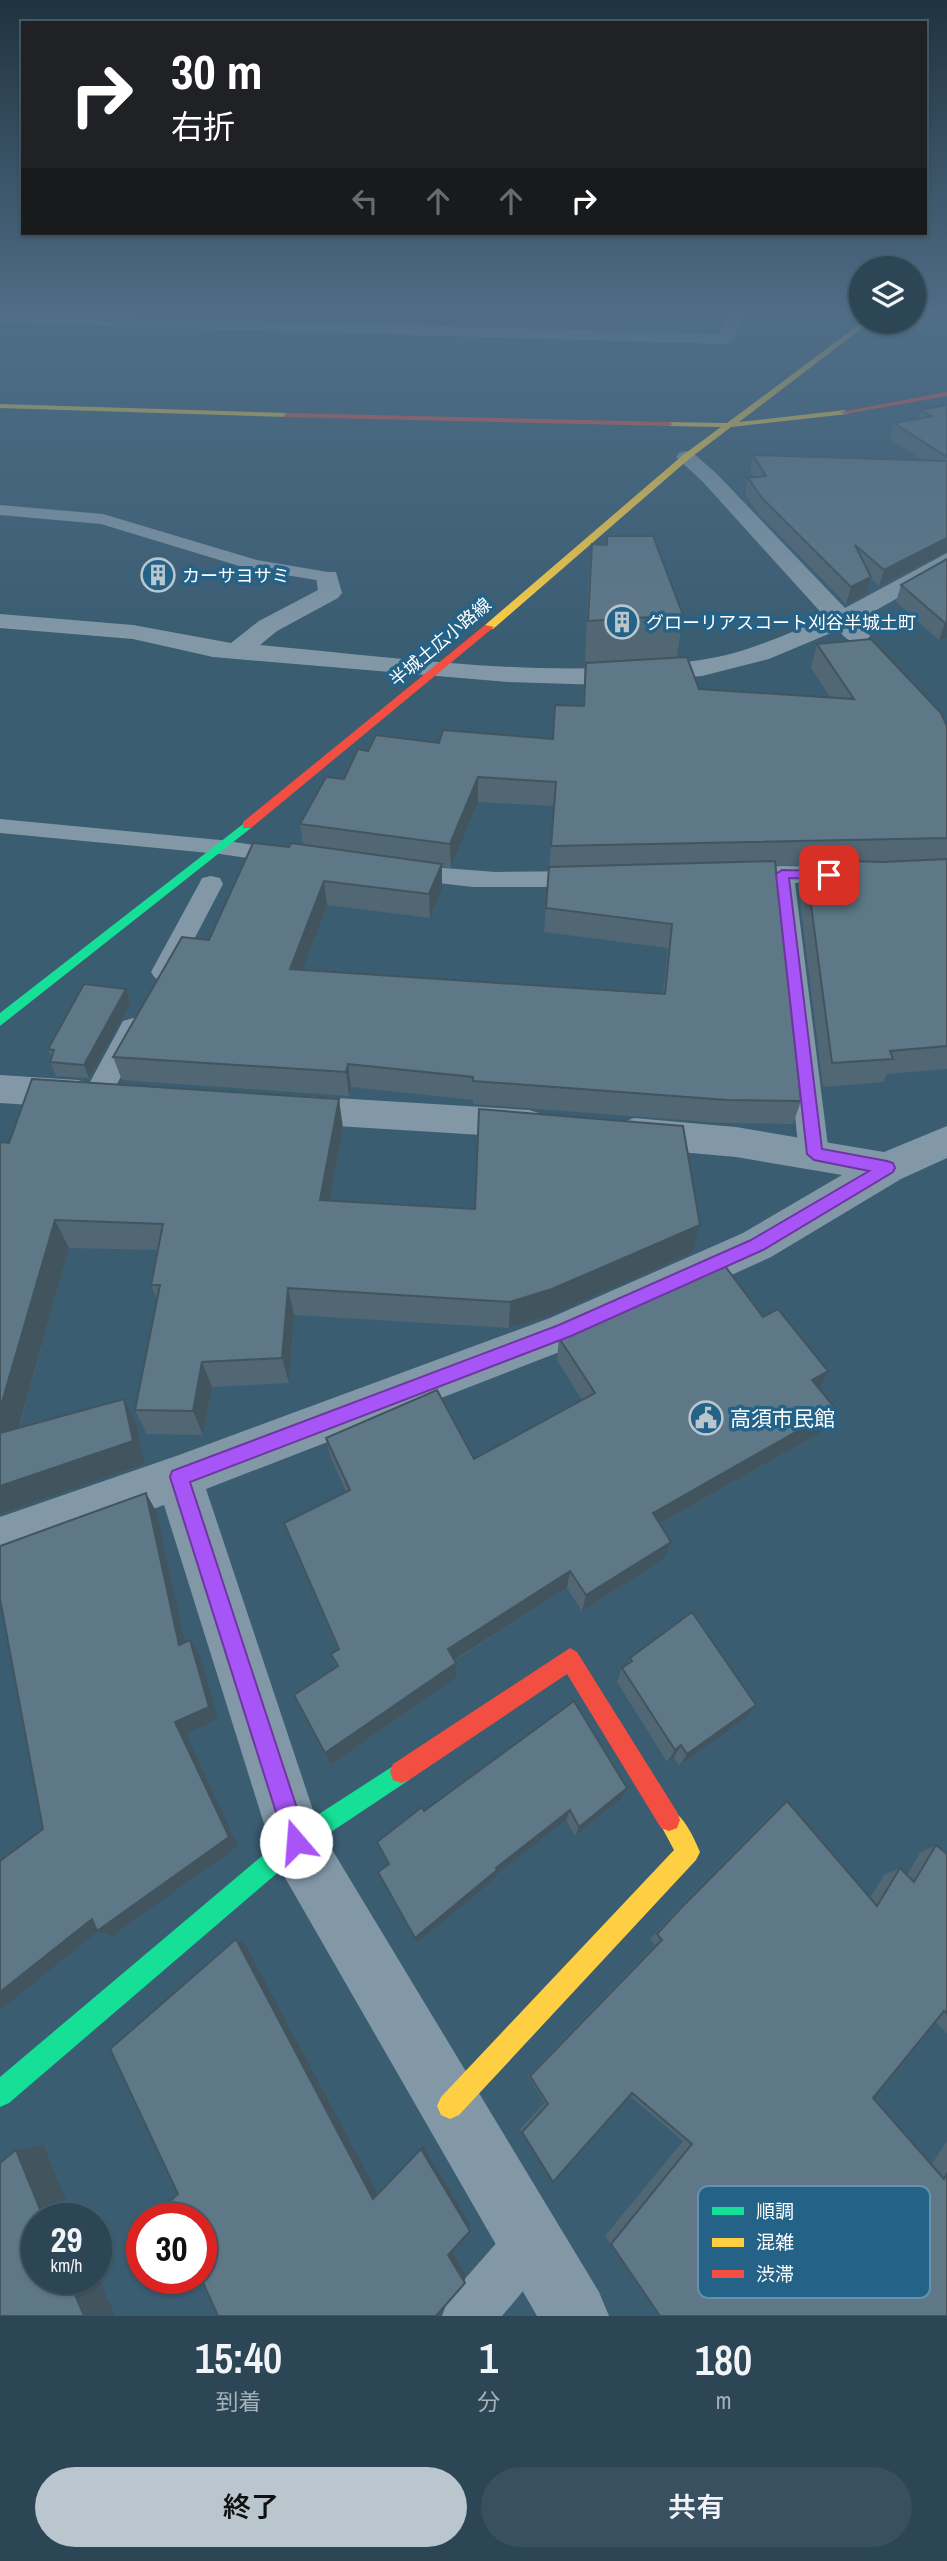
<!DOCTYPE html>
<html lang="ja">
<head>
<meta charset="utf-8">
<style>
	:root { --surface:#2c4656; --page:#385060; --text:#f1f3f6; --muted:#a6b1b9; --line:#485e6c; --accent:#bac6ce }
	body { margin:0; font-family:"Archivo Narrow","Noto Sans JP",sans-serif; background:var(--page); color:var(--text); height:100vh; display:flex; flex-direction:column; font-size:26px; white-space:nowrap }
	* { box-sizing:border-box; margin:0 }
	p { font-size:23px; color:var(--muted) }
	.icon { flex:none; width:38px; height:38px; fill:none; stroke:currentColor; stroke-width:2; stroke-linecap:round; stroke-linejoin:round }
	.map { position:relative; height:2316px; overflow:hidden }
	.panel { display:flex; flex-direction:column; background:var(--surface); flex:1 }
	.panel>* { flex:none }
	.banner { position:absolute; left:21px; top:21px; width:906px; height:214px; border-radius:0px; box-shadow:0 2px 5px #0004,0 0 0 2px var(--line); background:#202124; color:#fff; overflow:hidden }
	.tools { position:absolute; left:849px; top:256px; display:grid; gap:14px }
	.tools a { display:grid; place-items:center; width:77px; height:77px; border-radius:50%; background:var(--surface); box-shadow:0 2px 5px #0004,0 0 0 2px var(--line); font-size:35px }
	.speed { position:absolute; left:21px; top:2203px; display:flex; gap:14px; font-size:35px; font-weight:700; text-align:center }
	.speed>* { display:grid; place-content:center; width:91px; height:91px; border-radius:50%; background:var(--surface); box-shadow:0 2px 5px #0004,0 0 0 2px var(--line); line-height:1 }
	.speed small { font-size:18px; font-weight:400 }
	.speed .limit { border:10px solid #d22; background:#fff; color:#111 }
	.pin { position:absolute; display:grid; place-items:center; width:60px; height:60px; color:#fff; margin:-30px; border-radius:14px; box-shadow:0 4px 10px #0006 }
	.me { position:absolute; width:77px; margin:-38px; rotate:342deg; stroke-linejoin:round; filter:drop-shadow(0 0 5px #0008) }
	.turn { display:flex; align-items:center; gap:24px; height:147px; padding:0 35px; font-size:32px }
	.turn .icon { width:91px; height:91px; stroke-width:2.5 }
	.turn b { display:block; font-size:49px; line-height:60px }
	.lanes { display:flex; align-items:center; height:66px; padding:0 35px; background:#0003; justify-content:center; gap:35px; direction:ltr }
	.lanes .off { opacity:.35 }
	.eta { display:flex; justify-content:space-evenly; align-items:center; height:119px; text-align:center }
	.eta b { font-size:42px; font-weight:600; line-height:49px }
	.cta { display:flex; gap:14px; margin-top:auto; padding:14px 35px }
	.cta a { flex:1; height:80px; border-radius:42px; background:var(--accent); color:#111; font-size:28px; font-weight:600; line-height:80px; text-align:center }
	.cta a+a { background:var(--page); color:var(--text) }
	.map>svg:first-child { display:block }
</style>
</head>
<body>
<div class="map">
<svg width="947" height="2316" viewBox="0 0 947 2316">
	<rect width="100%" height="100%" fill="#3b5d72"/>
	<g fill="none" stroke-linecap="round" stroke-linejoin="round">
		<!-- lane -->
		<path fill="#8298a7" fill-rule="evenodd" d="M0,505L103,514L257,560L328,572L337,577L328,582L249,569L101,524L0,515Z
			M0,819L220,840L288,850L296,852L300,857L296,862L288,864L220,854L0,833Z
			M404,865L496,872L588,871L597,874L600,879L597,884L588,887H473L395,878L392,873L395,868Z
			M782,866L840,867L849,870L852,875L849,880L795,883L829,1154L824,1162L814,1166L804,1162L799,1154L771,883L726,880L723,875L726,870Z
			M211,876L220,878L223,884L177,972L173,978L164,981L155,978L151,972L199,884L202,878Z
			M133,1018L143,1021L147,1028L111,1095L107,1103L97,1106L87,1103L83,1095L123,1021Z
			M532,2215L550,2223L558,2241L550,2259L502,2316H442L449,2297L514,2223Z"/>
		<!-- street -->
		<path fill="#8298a7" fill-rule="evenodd" d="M0,313L719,334L728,313H744L734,339L725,344L0,323Z
			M686,451L693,453L716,473L845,608L947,553V570L857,621L870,636L866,641C852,645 847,640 838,630L769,659L702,676L603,685L508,682L213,657L133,639L0,628V614L133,625L231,643L259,621L318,590L316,577L320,572H336L342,593L338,598L277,631L260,645C405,658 555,681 701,660C745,654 786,634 826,618L702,481L676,457L679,453Z
			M0,1075L78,1080L91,1084L96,1094L91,1104L78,1108L0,1103Z
			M288,1095L529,1110L542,1114L548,1124L542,1134L529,1138L288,1123L275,1119L269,1109L275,1099Z
			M634,1118L736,1127L884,1152L947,1126V1158L901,1179L771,1257L580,1344L206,1489L319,1828L599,2292L609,2316H537L276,1862L164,1505L0,1565V1517L179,1455L550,1318L743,1233L842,1175L736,1157L634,1148L621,1143L615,1133L621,1123Z"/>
		<!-- fast -->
		<path fill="#16e098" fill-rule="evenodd" d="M247,821L251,822V828L0,1026V1013Z
			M401,1761L409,1764L412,1772L409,1780L304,1850L9,2103L0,2107V2077L288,1834Z"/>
		<!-- slow -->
		<path fill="#ffcf43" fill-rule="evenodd" d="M865,320H873L739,422L845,410L848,414L731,427L689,459L493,629H485V625L683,455L721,427L669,426L666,422L727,423Z
			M0,404L286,413L290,415L286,417L0,408Z
			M669,1809C684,1815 694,1838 700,1852L696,1860L459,2115L450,2119L441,2115L437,2106L441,2097L674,1850L658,1820L661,1812Z"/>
		<!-- jam -->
		<path fill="#f24e42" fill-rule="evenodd" d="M947,392V396L845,414L841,412Z
			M286,413L669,422L673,424L669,426L283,417Z
			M485,625L494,627L251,828H243V822Z
			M570,1648L577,1652L677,1812L680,1820L677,1828L669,1831L661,1828L567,1674L409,1780L401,1783L393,1780L390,1772L393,1764Z"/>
	</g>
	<!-- wall -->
	<path fill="#516774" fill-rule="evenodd" d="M947,405V552L879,586L870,578L866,594L846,604L759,514L745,494L748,478L754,477L750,471L753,455L923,460L890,439L894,423L917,419L920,410Z
		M607,536L683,615L677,657L699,689L831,698L811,668L817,644L947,726V1069L887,1074L883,1082L823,1087L798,885L803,865L775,866L801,1101L793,1124L721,1123L473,1104V1100L351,1087L349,1096L122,1080L113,1057L209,940L289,847L303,845L300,824L344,779L368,751L439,743L553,739L583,706L588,588L592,544L606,545ZM478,802L554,806L544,932L668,948L663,994L303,969L327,905L430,918L442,889V867L451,868Z
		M947,559V638L939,640L896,602L901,585Z
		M126,989L131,1003L89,1078L56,1076L50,1062L52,1058L48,1049Z
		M343,1128L330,1200L693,1252L549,1316L509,1328L294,1315L289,1383L212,1387L203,1435L147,1434L135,1410L157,1300L151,1285L158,1250L69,1248L19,1428L136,1423L145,1464L0,1514L9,1143Z
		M763,1317L828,1371L819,1389L825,1430L660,1524L664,1559L582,1611L567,1588L455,1660L457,1677L330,1765L294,1695L336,1667L331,1654L338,1650L291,1541L284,1523L346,1492L331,1458L326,1438L474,1459L582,1400L557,1360L559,1338L591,1325V1321Z
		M630,1658L756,1705L746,1718L679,1766L674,1757L667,1762L617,1682L622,1668L628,1664Z
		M627,1788L621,1799L575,1836L566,1820L497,1874L496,1878L417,1943L382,1880L388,1865L377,1842L424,1811Z
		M787,1801L870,1898L884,1875L900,1868L907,1875L920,1853L936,1845L947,1854V2033L935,2022L873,2098L931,2165L947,2141V2316H659L605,2236L683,2141L630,2096L553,2182L520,2129L545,2103L528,2076L655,1945L650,1939L672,1915L776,1810Z"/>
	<!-- shaded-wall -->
	<path fill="#42545e" d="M947,538V552L879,586L884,570Z
		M871,577L866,594L846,604L851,587Z
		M947,622V638L939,640L945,623Z
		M478,777V802L451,868L450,844Z
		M442,864V889L430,918L429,894Z
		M324,881L327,905L294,993L290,969Z
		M126,989L131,1003L89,1078L84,1065Z
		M348,1064L351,1087L349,1096L346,1072Z
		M339,1099L343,1128L325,1228L320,1200Z
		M55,1220L69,1248L10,1458L0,1445V1409Z
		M700,1225L693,1252L549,1316L509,1328L510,1302Z
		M288,1288L294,1315L289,1383L282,1358Z
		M202,1362L212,1387L203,1435L193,1411Z
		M828,1371L818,1393L812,1380Z
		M124,1399L136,1423L145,1464L0,1514V1486Z
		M836,1409L825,1430L647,1531L653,1513Z
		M146,1493L156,1511L189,1660L179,1645Z
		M671,1542L664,1559L582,1611L586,1595Z
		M570,1571L567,1588L449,1663L448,1649Z
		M190,1640L200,1655L218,1719L186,1734L238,1846L112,1936L98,1931L0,2010V1992Z
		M456,1663L457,1677L330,1765L325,1753Z
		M756,1705L746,1718L679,1766L687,1754Z
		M681,1745L674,1757L667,1762L675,1750Z
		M627,1788L621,1799L575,1836L579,1827Z
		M570,1810L566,1820L497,1874L496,1878L417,1943L415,1938L496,1868Z
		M236,1939L245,1944L378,2194L373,2199Z
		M43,2145L74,2219H44L16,2150Z
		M423,2146L470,2224V2231L421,2149Z
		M450,2247L465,2274V2283L448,2255Z
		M96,2272L115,2316H84L68,2278H96Z"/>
	<!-- building -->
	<path fill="#5e7887" stroke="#42545e" stroke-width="2" d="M947,405V457L894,423L932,416L920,410Z
		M753,455L947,461V538L884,570L855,545L871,577L851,587L762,498L748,478L766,476Z
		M607,536H653L683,615L588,621L592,544L607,545Z
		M947,559V622L945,623L901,585Z
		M871,639L941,713L947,726V838L551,846L556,782L478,777L450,844L300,824L326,777L344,779L358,749L368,751L376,735L439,743L443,730L553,739L555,705L584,706L586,663L687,657L699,689L854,699L817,644Z
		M253,843L289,847L291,843L442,864L429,894L324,881L290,969L665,994L672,924L546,908L549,867L775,861L801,1101L727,1100L473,1081V1077L348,1064L346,1072L113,1057L182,937L209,940Z
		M947,859V1046L890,1051L893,1059L832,1063L805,860L883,862Z
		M84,984L126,989L84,1065L50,1062L54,1050L48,1049Z
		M32,1079L339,1099L320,1200L475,1209L479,1109L683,1126L700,1225L552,1289L510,1302L288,1288L282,1358L202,1362L193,1411L135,1410L160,1285H151L163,1224L55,1220L0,1409V1142L9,1143Z
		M722,1262L763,1317L778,1309L828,1371L812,1380L836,1409L653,1513L671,1542L586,1595L570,1571L448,1649L456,1663L325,1753L294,1695L338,1666L331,1654L339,1649L284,1523L350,1490L326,1438L437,1390L474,1459L595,1393L559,1338L592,1324L591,1321Z
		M124,1399L133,1441L0,1486V1433Z
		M146,1493L179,1645L190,1640L209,1707L175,1722L229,1837L97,1931L92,1919L0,1992V1861L43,1829L0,1599V1546Z
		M692,1612L756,1705L687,1754L681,1745L675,1750L622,1668L632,1661L630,1658Z
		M574,1701L627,1788L579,1827L570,1810L496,1868L497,1870L415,1938L378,1872L389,1864L377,1842L422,1807L424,1811Z
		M787,1801L877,1906L900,1868L914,1882L936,1845L947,1854V2014L944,2011L873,2098L944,2179L947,2174V2316H660L611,2244L692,2144L632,2093L553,2182L522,2132L548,2104L530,2076L662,1940L657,1934L680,1909Z
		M236,1939L373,2199L421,2149L470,2231L448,2255L465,2283L436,2316H218L201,2278V2219H174L167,2204L178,2194L110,2049Z
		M16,2150L44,2219H37V2278H68L84,2316H0V2163Z"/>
	<!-- sky -->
	<linearGradient id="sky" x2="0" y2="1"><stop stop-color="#20333f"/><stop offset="0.49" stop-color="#4f6d87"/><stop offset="1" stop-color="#4f6d87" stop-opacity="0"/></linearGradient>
	<rect width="947" height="637" fill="url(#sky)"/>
	<!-- route -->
	<path fill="#a855f7" stroke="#6d37a1" stroke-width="2" d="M782,870L829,871L835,875L829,879L789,878L822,1149L887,1161L893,1163L895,1168L893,1172L763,1250L571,1336L190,1482L308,1842L305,1850L296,1853L288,1850L170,1477L172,1471L559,1325L751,1240L869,1171L814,1160L807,1154L776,874Z"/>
	<!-- icons -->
	<defs>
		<symbol id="building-ring" viewBox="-11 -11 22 22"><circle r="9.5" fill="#256288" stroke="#bac6ce" stroke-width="1.5"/><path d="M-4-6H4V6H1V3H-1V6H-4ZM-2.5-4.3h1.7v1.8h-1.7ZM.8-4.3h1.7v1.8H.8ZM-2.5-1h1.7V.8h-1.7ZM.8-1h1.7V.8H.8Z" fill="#bac6ce"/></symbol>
		<symbol id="civic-ring" viewBox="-11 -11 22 22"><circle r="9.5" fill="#256288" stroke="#bac6ce" stroke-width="1.5"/><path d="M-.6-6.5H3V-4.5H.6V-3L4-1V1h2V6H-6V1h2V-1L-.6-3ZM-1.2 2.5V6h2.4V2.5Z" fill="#bac6ce"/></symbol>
	</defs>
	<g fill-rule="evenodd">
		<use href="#building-ring" x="139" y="556" width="38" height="38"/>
		<use href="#building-ring" x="603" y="603" width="38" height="38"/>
		<use href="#civic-ring" x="687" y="1399" width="38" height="38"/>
	</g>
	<g text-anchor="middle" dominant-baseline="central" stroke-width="7" stroke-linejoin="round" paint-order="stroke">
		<!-- far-poi labels -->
		<g font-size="18" fill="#fff" stroke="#256288" text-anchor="start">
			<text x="182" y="575">カーサヨサミ</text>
			<text x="646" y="622">グローリアスコート刈谷半城土町</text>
		</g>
		<!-- far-street labels -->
		<g font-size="18" fill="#fff" stroke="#256288">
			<text transform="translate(440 642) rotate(-40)">半城土広小路線</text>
		</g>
		<!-- poi labels -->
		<g font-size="21" fill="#fff" stroke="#256288" text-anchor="start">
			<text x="730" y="1418">高須市民館</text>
		</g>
	</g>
	<!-- legend -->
	<rect x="698" y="2186" width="232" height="112" rx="10" fill="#256288" stroke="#6691ac" stroke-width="2"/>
	<rect x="712" y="2207" width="32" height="8" fill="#16e098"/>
	<rect x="712" y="2238" width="32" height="9" fill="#ffcf43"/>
	<rect x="712" y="2270" width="32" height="8" fill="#f24e42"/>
	<g font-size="19" fill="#fff">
		<text x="756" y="2218">順調</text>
		<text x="756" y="2249">混雑</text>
		<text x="756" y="2281">渋滞</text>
	</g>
</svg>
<div class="tools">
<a><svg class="icon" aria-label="layers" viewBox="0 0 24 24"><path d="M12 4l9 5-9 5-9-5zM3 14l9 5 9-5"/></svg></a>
</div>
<div class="speed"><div>29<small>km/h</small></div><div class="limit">30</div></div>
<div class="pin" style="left:829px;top:875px;background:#d93025"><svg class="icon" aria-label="arrive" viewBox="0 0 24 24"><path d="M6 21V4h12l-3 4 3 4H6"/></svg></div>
<svg class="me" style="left:296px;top:1842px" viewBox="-20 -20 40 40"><circle r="19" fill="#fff"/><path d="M0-13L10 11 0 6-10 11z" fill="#a855f7"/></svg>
<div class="banner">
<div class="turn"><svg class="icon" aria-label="right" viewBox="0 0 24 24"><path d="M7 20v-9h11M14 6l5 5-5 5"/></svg><div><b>30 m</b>右折</div></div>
<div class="lanes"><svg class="icon off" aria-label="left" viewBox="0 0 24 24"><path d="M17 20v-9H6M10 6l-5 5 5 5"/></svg><svg class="icon off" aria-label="ahead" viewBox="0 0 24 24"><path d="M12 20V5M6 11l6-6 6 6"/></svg><svg class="icon off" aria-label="ahead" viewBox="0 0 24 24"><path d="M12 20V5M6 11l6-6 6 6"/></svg><svg class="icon" aria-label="right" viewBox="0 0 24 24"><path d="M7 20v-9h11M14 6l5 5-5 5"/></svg></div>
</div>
</div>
<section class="panel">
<div class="eta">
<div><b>15:40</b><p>到着</p></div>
<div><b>1</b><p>分</p></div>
<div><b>180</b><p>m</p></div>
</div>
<div class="cta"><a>終了</a><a>共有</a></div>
</section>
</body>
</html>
